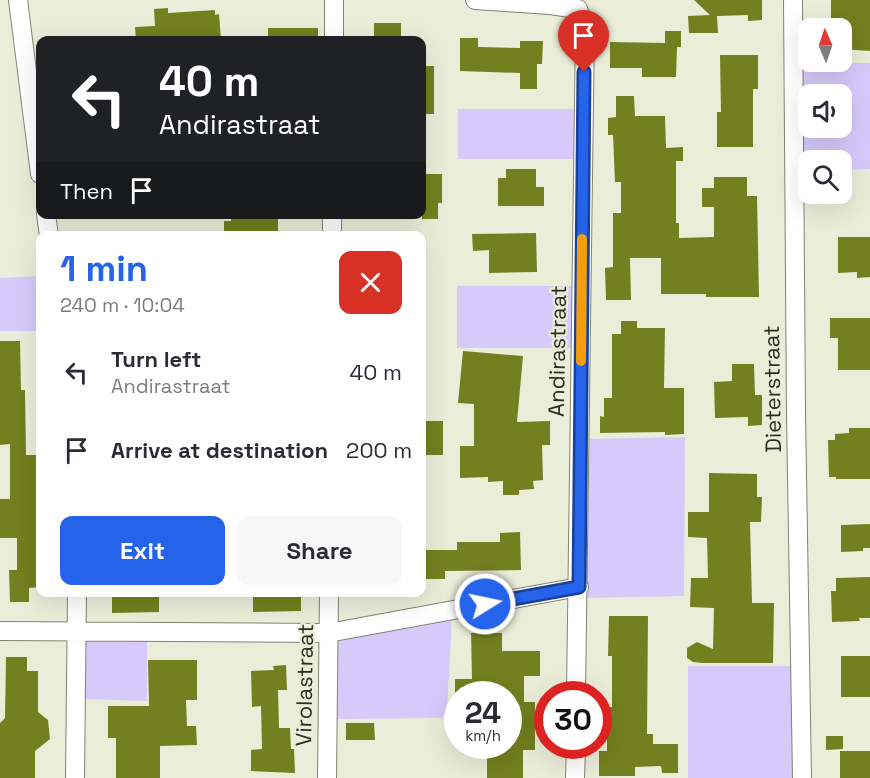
<!DOCTYPE html>
<html lang="en">
<head>
<meta charset="utf-8">
<style>
	:root { --surface:#fff; --page:#f7f7f7; --text:#2b2b33; --muted:#7c7c81; --accent:#2563eb }
	body { margin:0; font-family:"Space Grotesk",sans-serif; background:var(--page); color:var(--text); height:100vh; display:flex; flex-direction:column; font-size:22px; white-space:nowrap }
	* { box-sizing:border-box; margin:0 }
	p { font-size:20px; color:var(--muted) }
	.icon { flex:none; width:33px; height:33px; fill:none; stroke:currentColor; stroke-width:2; stroke-linecap:round; stroke-linejoin:round }
	.map { position:relative; flex:1; overflow:hidden }
	.panel { position:absolute; left:36px; top:231px; width:390px; height:366px; display:flex; flex-direction:column; background:var(--surface); border-radius:12px; box-shadow:0 6px 24px #0002 }
	.panel>* { flex:none }
	.banner { position:absolute; left:36px; top:36px; width:390px; height:183px; border-radius:12px; box-shadow:0 6px 24px #0002; background:#202124; color:#fff; overflow:hidden }
	.needle { width:39px; rotate:358deg }
	.tools { position:absolute; left:798px; top:18px; display:grid; gap:12px }
	.tools a { display:grid; place-items:center; width:54px; height:54px; border-radius:12px; background:var(--surface); box-shadow:0 6px 24px #0002; font-size:30px }
	.speed { position:absolute; left:444px; top:681px; display:flex; gap:12px; font-size:30px; font-weight:700; text-align:center }
	.speed>* { display:grid; place-content:center; width:78px; height:78px; border-radius:50%; background:var(--surface); box-shadow:0 6px 24px #0002; line-height:1 }
	.speed small { font-size:15px; font-weight:400 }
	.speed .limit { border:9px solid #d22; background:#fff; color:#111 }
	.pin { position:absolute; display:grid; place-items:center; width:51px; height:51px; color:#fff; margin:-62px -26px; border-radius:50% 50% 50% 0; rotate:-45deg; box-shadow:0 0 6px #0007 }
	.pin .icon { rotate:45deg }
	.me { position:absolute; width:66px; margin:-33px; rotate:80deg; stroke-linejoin:round; filter:drop-shadow(0 0 4px #0008) }
	.turn { display:flex; align-items:center; gap:21px; height:126px; padding:0 24px; font-size:27px }
	.turn .icon { width:78px; height:78px; stroke-width:2.5 }
	.turn b { display:block; font-size:42px; line-height:51px }
	.then { display:flex; align-items:center; height:57px; padding:0 24px; background:#0003; gap:12px; font-size:22px }
	.round { display:grid; place-items:center; flex:none; width:63px; height:63px; border-radius:12px; background:var(--page) }
	.head { display:flex; align-items:center; justify-content:space-between; height:102px; padding:0 24px }
	h1 { font-size:36px; font-weight:600; line-height:45px; color:var(--accent) }
	.action { display:flex; gap:12px; margin-top:auto; padding:12px 24px }
	.action a { flex:1; height:69px; border-radius:12px; background:var(--accent); color:#fff; font-size:24px; font-weight:600; line-height:69px; text-align:center }
	.action a+a { background:var(--page); color:var(--text) }
	ul { padding:0; list-style:none }
	li { display:flex; align-items:center; gap:18px; height:78px; padding:0 24px }
	li div { flex:1 }
	li b { display:block; font-size:22px }
	li em { font-style:normal }
	.map>svg:first-child { display:block }
</style>
</head>
<body>
<div class="map">
<svg width="870" height="778" viewBox="0 0 870 778">
	<rect width="100%" height="100%" fill="#eaeed9"/>
	<!-- green -->
	<path fill="#d7cafb" fill-rule="evenodd" d="M801,63H870V169L842,170V160H808V170H800ZM808,94H842V128H808Z
		M458,109H578V159H458Z
		M40,276V331H0V278Z
		M457,286H574V348H457Z
		M685,437L684,596L584,598V439Z
		M452,617L447,712L441,718L332,719L337,640Z
		M88,640H147V701L84,699L83,642Z
		M688,666H797V778H688Z"/>
	<!-- building -->
	<path fill="#73801f" d="M694,0H762V20L748,21V15L717,16L718,33H689L688,16L710,15Z
		M831,0H870V51L842,49V28H831Z
		M168,8V13L215,10V15L219,14L221,40H136L135,27L155,26L154,9Z
		M374,23H401V40H374Z
		M268,28H318V40H268Z
		M665,31H681V47H677L676,77H642V68H610V42L665,43Z
		M460,38H478V47L520,48V41H543L542,64H537V89H520V73L460,71Z
		M720,55H758V89H753V147H717V112H721Z
		M422,66H434V114H422Z
		M616,96H634L635,116H665L666,148L683,147V161H676V223H679V238L714,237V207H702V188H714V177H747V196H757L759,297H706V294H661V258H630L631,300H606L605,268L613,267V213H621V182H615L613,135H608V118L616,117Z
		M506,169H536V187H544V206H498V178H506Z
		M422,174H442V203H438V219H422Z
		M231,214H270V219H278V236H224V221H231Z
		M536,233L537,272L489,273V250L473,251L472,234Z
		M838,237H870V277L857,278V272L838,273Z
		M830,318H870V370H838V338H830Z
		M621,321H637V328H665L664,388H684V434L665,435V432L600,433V416L604,417V398H612V334H621Z
		M0,341H20L21,390H25L26,455H40V488H37V551H40V587L29,588V602H10L9,570H17V538H0V499H10V444L0,445Z
		M463,351L523,356L517,422L550,421V445H542L543,480L533,481L534,489L519,490V495H503V481L488,482V477L460,478V446H474V404L458,403Z
		M732,364H754L755,395H762V425L748,426V417L715,418L714,382L732,381Z
		M422,421H443V455H422Z
		M849,428H870V479H836V477H829L828,440H835V434L849,433Z
		M709,473L757,474V497H762L761,522H750L752,603H774L773,663H702L693,662L687,658V648L697,642L713,649L714,608L690,607L691,578H708L707,538L688,537V512H709Z
		M870,524V548H863V551L841,552V525Z
		M520,532L521,570L445,571V579H422V550H457V542H500V533Z
		M870,577V618H859L860,621L832,622L831,591H836V578Z
		M112,592H159V612L112,613Z
		M253,592H301V611L253,612Z
		M609,616H648L647,734H653V744H678V773H662L661,766L635,767V776H599V751H607V707H612V656H608Z
		M471,633H502V651H540V676H524V702H535V750H523V778H487V746H508V693L455,694V679H472Z
		M841,656H870V697H841Z
		M6,657H27V671H38V712L48,720L50,739L35,751V778H0V723L5,718Z
		M148,660H197V700H186L187,726H196L197,745L160,746V778H116V738H108V706H149Z
		M286,665L287,690H278L279,728H290L291,749H294L295,773L251,771V750L262,749L261,706L252,707L251,671L274,670L273,666Z
		M346,723H374L375,740H346Z
		M826,736H843V749L826,750Z
		M840,751H870V778H840Z"/>
	<g fill="none" stroke-linecap="round" stroke-linejoin="round">
		<defs>
			<path id="minor" d="M18,0L40,174
				M475,0L550,5L578,9L585,28L576,694
				M793,0L796,414L802,778
				M334,40V0
				M46,214L49,236
				M332,236V214
				M0,631L328,633L579,587
				M75,778L77,592
				M327,778L329,592
				M575,778L576,746"/>
		</defs>
		<!-- minor casing -->
		<use href="#minor" stroke="#808471" stroke-width="20"/>
		<!-- minor -->
		<use href="#minor" stroke="#fff" stroke-width="18"/>
	</g>
	<g fill="none" stroke-linecap="round" stroke-linejoin="round">
		<defs>
			<path id="route" d="M485,604L579,587L584,72"/>
		</defs>
		<!-- route casing -->
		<use href="#route" stroke="#184099" stroke-width="15"/>
		<!-- route -->
		<use href="#route" stroke="#2563eb" stroke-width="10"/>
		<!-- slow -->
		<path stroke="#f59e0b" stroke-width="10" d="M581,361L582,239"/>
	</g>
	<g text-anchor="middle" dominant-baseline="central" stroke-width="4.5" stroke-linejoin="round" paint-order="stroke">
		<!-- street labels -->
		<g font-size="22" fill="#2b2d25" stroke="#eaeed9">
			<text transform="translate(557 351) rotate(-89)">Andirastraat</text>
			<text transform="translate(772 389) rotate(-91)">Dieterstraat</text>
			<text transform="translate(304 685) rotate(-89)">Virolastraat</text>
		</g>
	</g>
</svg>
<div class="tools">
<a><svg class="needle" viewBox="-14 -14 28 28"><path d="M0-13l5 13h-10z" fill="#e53935"/><path d="M0 13l5-13h-10z" fill="#7c7c81"/></svg></a>
<a><svg class="icon" aria-label="sound" viewBox="0 0 24 24"><path d="M4 9h4l5-4v14l-5-4H4zM17 9q2 3 0 6"/></svg></a>
<a><svg class="icon" aria-label="search" viewBox="0 0 24 24"><circle cx="10" cy="10" r="6"/><path d="M15 15l6 6"/></svg></a>
</div>
<div class="speed"><div>24<small>km/h</small></div><div class="limit">30</div></div>
<div class="pin" style="left:584px;top:72px;background:#d93025"><svg class="icon" aria-label="arrive" viewBox="0 0 24 24"><path d="M6 21V4h12l-3 4 3 4H6"/></svg></div>
<svg class="me" style="left:485px;top:604px" viewBox="-20 -20 40 40"><circle r="17" fill="#2563eb" stroke="#fff" stroke-width="3"/><path d="M0-11L8 9 0 5-8 9z" fill="#fff"/></svg>
<div class="banner">
<div class="turn"><svg class="icon" aria-label="left" viewBox="0 0 24 24"><path d="M17 20v-9H6M10 6l-5 5 5 5"/></svg><div><b>40 m</b>Andirastraat</div></div>
<div class="then">Then<svg class="icon" aria-label="arrive" viewBox="0 0 24 24"><path d="M6 21V4h12l-3 4 3 4H6"/></svg></div>
</div>
<section class="panel">
<div class="head"><div><h1>1 min</h1><p>240 m · 10:04</p></div><a class="round" style="background:#d93025;color:#fff"><svg class="icon" aria-label="close" viewBox="0 0 24 24"><path d="M6 6l12 12M18 6L6 18"/></svg></a></div>
<ul>
<li><svg class="icon" aria-label="left" viewBox="0 0 24 24"><path d="M17 20v-9H6M10 6l-5 5 5 5"/></svg><div><b>Turn left</b><p>Andirastraat</p></div><em>40 m</em></li>
<li><svg class="icon" aria-label="arrive" viewBox="0 0 24 24"><path d="M6 21V4h12l-3 4 3 4H6"/></svg><div><b>Arrive at destination</b></div><em>200 m</em></li>
</ul>
<div class="action"><a>Exit</a><a>Share</a></div>
</section>
</div>
</body>
</html>
